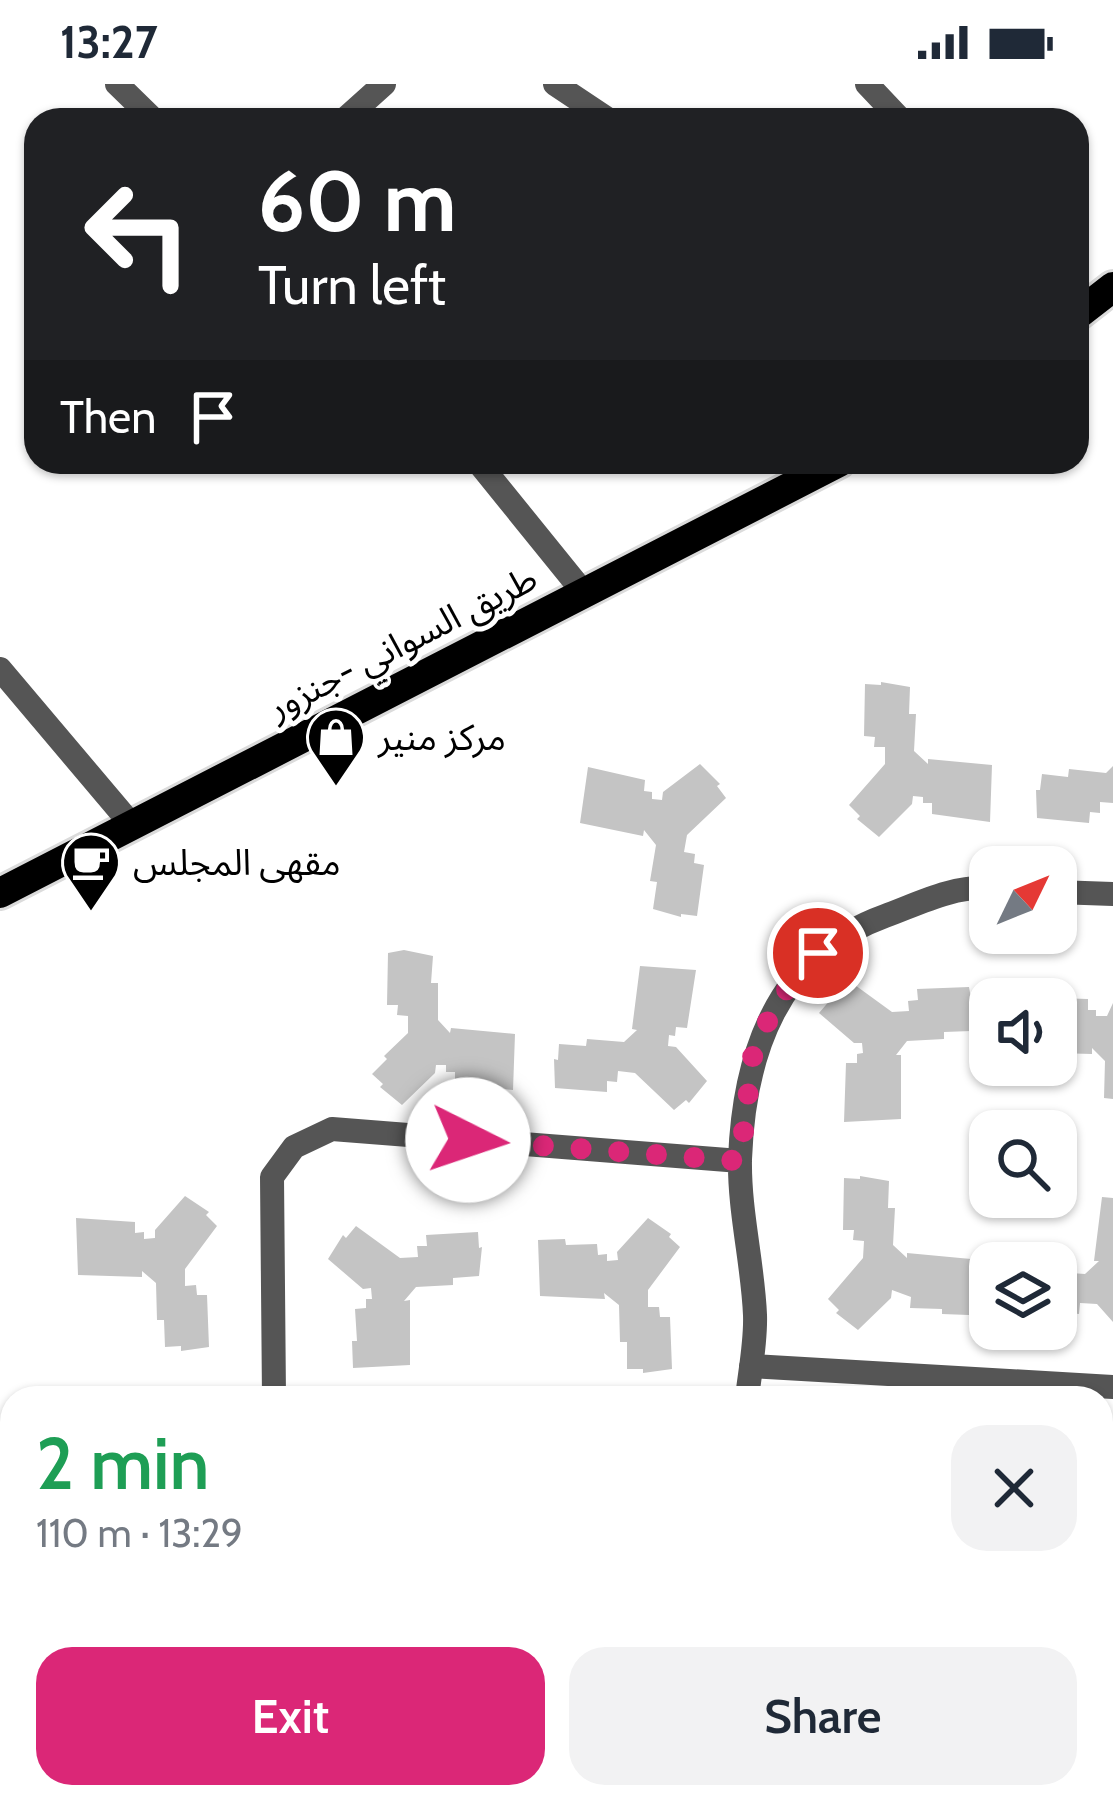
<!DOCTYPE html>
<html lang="en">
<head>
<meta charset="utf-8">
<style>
	:root { --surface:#fff; --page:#f2f2f3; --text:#1f2937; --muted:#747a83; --accent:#db2777 }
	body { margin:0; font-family:Cabin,"Noto Sans Arabic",sans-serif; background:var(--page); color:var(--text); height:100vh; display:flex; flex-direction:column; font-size:45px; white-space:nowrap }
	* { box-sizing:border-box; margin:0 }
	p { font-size:39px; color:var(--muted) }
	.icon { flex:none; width:66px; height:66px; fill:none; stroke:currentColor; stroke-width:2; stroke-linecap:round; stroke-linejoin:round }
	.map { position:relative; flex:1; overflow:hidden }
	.side { position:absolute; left:0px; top:1302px; width:1113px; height:423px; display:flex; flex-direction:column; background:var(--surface); border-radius:36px 36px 0 0; box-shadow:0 3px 9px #0004 }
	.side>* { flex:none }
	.banner { position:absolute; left:24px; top:24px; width:1065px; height:366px; border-radius:36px; box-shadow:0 3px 9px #0004; background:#202124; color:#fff; overflow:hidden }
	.needle { width:78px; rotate:47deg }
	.tools { position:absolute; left:969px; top:762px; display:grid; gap:24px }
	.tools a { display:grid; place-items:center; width:108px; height:108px; border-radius:24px; background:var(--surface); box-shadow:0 3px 9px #0004; font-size:60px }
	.pin { position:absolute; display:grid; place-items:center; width:102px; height:102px; color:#fff; margin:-51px; border:6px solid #fff; border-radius:50%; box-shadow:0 3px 12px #0007 }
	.me { position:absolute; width:132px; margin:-66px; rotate:94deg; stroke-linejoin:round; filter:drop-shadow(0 0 9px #0008) }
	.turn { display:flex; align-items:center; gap:42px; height:252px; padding:0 36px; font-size:54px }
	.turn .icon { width:156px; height:156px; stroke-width:2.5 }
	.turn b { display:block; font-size:84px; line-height:102px }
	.then { display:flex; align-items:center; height:114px; padding:0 36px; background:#0003; gap:24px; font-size:45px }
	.round { display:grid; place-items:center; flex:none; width:126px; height:126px; border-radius:36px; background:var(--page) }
	.head { display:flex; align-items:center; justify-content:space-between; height:204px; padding:0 36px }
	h1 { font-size:72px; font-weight:600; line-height:90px; color:#1e9e55 }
	.cta { display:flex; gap:24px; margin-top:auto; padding:24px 36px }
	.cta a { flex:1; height:138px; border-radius:36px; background:var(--accent); color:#fff; font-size:48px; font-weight:600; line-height:138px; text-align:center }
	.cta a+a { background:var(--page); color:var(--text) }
	.status { display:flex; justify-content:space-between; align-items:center; height:84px; padding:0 60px; background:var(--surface); direction:ltr }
	.status svg { height:33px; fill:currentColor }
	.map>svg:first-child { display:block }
</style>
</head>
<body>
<div class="status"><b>13:27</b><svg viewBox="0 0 49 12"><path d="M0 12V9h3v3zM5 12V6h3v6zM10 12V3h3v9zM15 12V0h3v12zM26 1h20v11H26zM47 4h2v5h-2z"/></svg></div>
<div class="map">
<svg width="1113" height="1724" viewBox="0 0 1113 1724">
	<rect width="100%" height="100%" fill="#fff"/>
	<!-- building -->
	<path fill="#c4c4c4" d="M881,598L910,603L909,630H916L914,667L928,680V675L992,681L990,738L932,730V719H923V713L913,712L912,720L879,753L857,735L860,732L849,721L885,680V663H874L875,653L864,652L865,600L881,601Z
		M700,680L720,700L717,702L726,714L687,751L684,768L695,770L694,779L704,781L697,832L681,830V833L653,825L657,798L650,797L656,761L644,746L643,752L580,739L588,683L645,696L644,707L652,708V715L662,716L663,708Z
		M1113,682V719L1100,718V729L1090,728L1089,739L1037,734L1036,706H1040L1042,690L1068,693L1069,685L1106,689Z
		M404,866L433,872L431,899H438V936L450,949L451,944L515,950L513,1006L455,999V988H446V981H436L435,989L402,1021L380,1003L383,1000L372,990L387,975L384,972L408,949V932L397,931L398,921H387L388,869Z
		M640,882L696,886L687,944L676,943L675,952L669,951L668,962L676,963L707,997L689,1019L686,1016L674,1026L635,989L618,987L617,998L607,997V1008L555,1004L554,975L558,976L559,960L586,962L587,955L624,958L637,946L632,945Z
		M848,896L892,928L909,927L908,917L918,916L917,905L969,903L974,931H970L971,947L944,948V955L907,957L896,971H901V1035L844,1038L846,979H857V970L863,969L862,959H854L819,929L831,915L828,913Z
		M1056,914L1088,915V926H1096V932H1107L1113,919V1015L1104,1014L1105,977L1092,964V970L1056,969Z
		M860,1092L889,1097L888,1124H895L893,1161L907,1174V1169L971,1175L969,1231L942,1230V1225L910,1224L911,1213L892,1206L891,1214L858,1246L836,1229L839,1226L828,1215L863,1174L864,1157L853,1156L854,1146H843L844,1094L860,1095Z
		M185,1112L209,1128L206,1131L217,1142L185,1185V1202L196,1201L197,1211H207L209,1263L181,1267V1262L165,1263L164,1236H157L156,1199L142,1187V1193L78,1191L76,1134L135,1138V1149L144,1148V1155L155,1154V1146Z
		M1102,1113L1113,1114V1238L1097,1220L1080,1219L1079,1230L1070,1229L1069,1239L1056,1238V1188L1085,1190L1099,1177H1094Z
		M648,1134L671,1150L669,1153L680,1163L648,1206V1223H659L660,1233H670L672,1285L643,1289V1285H627V1258H620L619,1221L604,1209L605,1215L540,1212L538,1156L565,1155L566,1161L597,1160L598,1171L607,1170V1177L618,1176L617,1168Z
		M356,1142L400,1174L418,1173L417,1162H427L426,1151L478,1148L479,1164L482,1163L479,1192L453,1194V1201L416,1203L404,1217L410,1216V1281L353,1284L352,1257H357L355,1225L366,1224V1215H372L371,1204L363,1205L328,1175L343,1151L346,1154Z
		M1113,1397V1551H1108L1109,1547H1101V1410Z
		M1101,1608L1113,1609V1668L1108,1667L1107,1676H1101Z
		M1101,1687L1113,1692V1724H1077L1067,1713H1101Z
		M371,1713H411L399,1724H386Z
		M634,1713H688L680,1720L683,1724H643Z
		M811,1713H938V1724H870V1719H860L859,1724H800Z
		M988,1713H1050V1723L987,1724Z"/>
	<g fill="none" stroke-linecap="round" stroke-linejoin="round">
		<defs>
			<path id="primary" d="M1077,231L1113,203
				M0,809L839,378"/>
		</defs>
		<!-- primary casing -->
		<use href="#primary" stroke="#dbdbdb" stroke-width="36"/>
		<!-- minor -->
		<path stroke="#555" stroke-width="24" d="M117,0L154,36
			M555,0L609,36
			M867,0L901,36
			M344,36L384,0
			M478,378L584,509
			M0,585L131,740
			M1056,808L1113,810
			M751,1282L1113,1303
			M274,1314L272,1093L294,1063L332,1045L740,1077
			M747,1314C750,1287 756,1258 755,1231C753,1180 739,1127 740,1075C744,969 777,871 885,832C920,819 952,802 990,804
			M745,1724L746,1713"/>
		<!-- primary -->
		<use href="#primary" stroke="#000" stroke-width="30"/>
	</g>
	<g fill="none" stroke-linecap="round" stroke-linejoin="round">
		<!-- route -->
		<path stroke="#db2777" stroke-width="21" stroke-dasharray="0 37.8" d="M468,1056L740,1077L753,970L777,917L818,869"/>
	</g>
	<!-- icons -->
	<defs>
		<symbol id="shop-pin" viewBox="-11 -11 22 30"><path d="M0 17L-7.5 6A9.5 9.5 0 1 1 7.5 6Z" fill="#000" stroke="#fff"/><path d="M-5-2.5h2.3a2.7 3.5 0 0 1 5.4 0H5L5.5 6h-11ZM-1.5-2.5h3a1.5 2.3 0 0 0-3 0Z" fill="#fff"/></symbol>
		<symbol id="cafe-pin" viewBox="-11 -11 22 30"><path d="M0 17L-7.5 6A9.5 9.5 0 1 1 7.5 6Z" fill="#000" stroke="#fff"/><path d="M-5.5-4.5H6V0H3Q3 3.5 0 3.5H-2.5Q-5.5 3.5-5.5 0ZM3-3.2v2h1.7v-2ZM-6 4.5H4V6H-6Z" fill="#fff"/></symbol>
	</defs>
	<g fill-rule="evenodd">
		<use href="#shop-pin" x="303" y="620" width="66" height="90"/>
		<use href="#cafe-pin" x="58" y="745" width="66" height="90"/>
	</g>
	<g text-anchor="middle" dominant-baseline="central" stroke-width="10" stroke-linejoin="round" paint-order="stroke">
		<!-- street labels -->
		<g font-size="36" fill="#000" stroke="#fff">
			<text transform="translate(402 558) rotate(-27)">طريق السواني -جنزور</text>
		</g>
		<!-- poi labels -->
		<g font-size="36" fill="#000" stroke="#fff" text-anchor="start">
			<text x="378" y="653">مركز منير</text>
			<text x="133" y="778">مقهى المجلس</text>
		</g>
	</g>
</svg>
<div class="tools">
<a><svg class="needle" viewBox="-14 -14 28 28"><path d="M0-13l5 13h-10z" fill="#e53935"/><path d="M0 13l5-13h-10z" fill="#747a83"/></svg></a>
<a><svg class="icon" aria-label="sound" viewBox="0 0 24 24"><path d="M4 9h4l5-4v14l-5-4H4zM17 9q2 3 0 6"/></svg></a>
<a><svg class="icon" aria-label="search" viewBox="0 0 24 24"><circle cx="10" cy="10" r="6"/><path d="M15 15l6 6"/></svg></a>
<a><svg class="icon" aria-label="layers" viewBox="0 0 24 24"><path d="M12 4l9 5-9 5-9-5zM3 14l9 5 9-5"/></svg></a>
</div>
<div class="pin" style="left:818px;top:869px;background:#d93025"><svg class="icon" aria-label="arrive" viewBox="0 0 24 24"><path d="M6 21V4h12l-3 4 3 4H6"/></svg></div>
<svg class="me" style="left:468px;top:1056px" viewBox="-20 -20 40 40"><circle r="19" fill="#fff"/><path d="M0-13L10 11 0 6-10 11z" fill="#db2777"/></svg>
<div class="banner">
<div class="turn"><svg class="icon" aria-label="left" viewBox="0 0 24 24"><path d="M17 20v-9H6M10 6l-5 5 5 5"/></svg><div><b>60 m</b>Turn left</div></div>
<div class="then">Then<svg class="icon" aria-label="arrive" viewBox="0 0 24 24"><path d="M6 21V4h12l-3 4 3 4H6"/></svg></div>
</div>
<section class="side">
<div class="head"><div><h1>2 min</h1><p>110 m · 13:29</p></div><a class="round"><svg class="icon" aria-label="close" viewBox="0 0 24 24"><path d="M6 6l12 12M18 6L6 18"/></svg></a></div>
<div class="cta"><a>Exit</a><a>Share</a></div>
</section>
</div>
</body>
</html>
